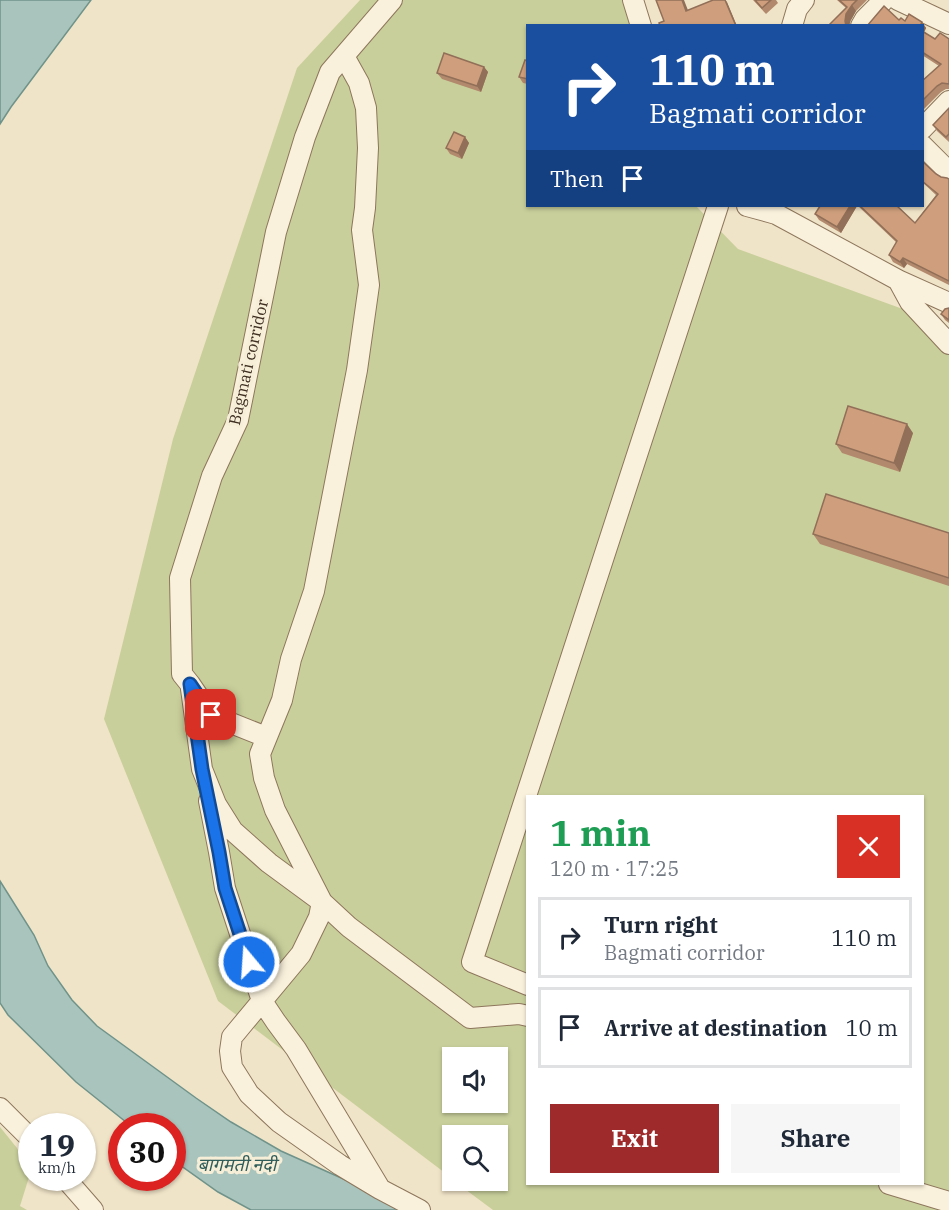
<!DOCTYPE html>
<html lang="en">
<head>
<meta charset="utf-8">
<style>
	:root { --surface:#fff; --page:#f6f6f7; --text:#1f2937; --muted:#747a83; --line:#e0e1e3; --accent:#9e2a2b }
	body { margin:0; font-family:"IBM Plex Serif","Noto Sans Devanagari",serif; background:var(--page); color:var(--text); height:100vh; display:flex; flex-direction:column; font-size:22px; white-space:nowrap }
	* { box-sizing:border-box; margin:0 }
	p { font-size:20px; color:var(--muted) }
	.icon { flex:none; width:33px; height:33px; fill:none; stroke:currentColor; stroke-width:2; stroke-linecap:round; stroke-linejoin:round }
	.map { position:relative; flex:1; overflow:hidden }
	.drawer { position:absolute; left:526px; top:795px; width:398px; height:390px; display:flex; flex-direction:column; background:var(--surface); border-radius:0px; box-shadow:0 2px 4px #0004 }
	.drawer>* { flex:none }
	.banner { position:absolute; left:526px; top:24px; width:398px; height:183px; border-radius:0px; box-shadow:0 2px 4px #0004; background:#1a4fa0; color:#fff; overflow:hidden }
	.fabs { position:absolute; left:442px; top:1047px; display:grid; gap:12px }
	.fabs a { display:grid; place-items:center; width:66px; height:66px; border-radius:0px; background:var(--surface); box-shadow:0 2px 4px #0004; font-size:30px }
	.speed { position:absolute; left:18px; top:1113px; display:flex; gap:12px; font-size:30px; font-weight:700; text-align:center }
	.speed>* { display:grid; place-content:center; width:78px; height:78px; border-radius:50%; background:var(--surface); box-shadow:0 2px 4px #0004; line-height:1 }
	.speed small { font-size:15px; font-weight:400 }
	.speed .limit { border:9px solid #d22; background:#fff; color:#111 }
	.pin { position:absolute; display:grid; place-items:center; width:51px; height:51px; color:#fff; margin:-26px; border-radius:12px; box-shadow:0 3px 9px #0006 }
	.me { position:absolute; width:66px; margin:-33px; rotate:342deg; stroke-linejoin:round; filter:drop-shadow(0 0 4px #0008) }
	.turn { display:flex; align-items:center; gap:21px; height:126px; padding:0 24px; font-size:27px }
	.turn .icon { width:78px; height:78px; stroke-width:2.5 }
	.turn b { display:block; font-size:42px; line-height:51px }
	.then { display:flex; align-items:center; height:57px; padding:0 24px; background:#0003; gap:12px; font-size:22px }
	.round { display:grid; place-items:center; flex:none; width:63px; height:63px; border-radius:0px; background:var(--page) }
	.headline { display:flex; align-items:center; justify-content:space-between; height:102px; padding:0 24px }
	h1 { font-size:36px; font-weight:800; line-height:45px; color:#1e9e55 }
	.button { display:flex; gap:12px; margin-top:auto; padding:12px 24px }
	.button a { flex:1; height:69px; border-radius:0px; background:var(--accent); color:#fff; font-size:24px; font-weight:800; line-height:69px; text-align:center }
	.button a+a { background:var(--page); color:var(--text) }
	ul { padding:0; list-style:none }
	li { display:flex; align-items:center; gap:18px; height:81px; margin:0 12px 9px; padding:0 12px; border:3px solid var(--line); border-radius:0px }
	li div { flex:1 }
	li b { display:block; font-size:22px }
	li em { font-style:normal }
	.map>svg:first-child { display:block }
</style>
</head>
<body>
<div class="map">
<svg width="949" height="1210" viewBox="0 0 949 1210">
	<rect width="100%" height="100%" fill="#f0e4c8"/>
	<!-- green -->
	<path fill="#c9cf9b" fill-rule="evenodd" d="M360,0H626L635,25L528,26V206H696L738,249L911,312L949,351V1210H493L454,1181L498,1180V1136H453V1179L218,1001L104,719L173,439L297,68ZM528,796H922V1184H528ZM453,1058H498V1102H453Z
		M0,1127L17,1148L30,1174L20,1206L27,1210H0Z"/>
	<!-- water -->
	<path fill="#a9c4bc" stroke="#6f938a" stroke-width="1.5" d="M0,0H91L11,107L0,124Z
		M0,881L34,935L48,966L72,1000L97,1026L196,1098L231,1122L281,1151L377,1194L402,1210H251L218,1192L173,1160L172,1126H131L76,1082L8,1015L0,1003Z"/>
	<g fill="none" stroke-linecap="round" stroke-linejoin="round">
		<defs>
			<path id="minor" d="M633,0L641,26
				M898,0L949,24
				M792,26L797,9L804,0
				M861,26L865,19L884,0
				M344,56L359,83L366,108L368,148L365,208L362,230L369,285L357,370L314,591L291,659L282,700L260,754L264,778L275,810L322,902L319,917L301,954L232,1037L230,1051L232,1067L249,1094L279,1122L340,1165L380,1189L420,1210
				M922,129L949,101
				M922,145L949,172
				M747,206L776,214L898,280L910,302L949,344
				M898,280L949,303
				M191,689L202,769L216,804L233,831L269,863L322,902L349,927L470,1018L519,1014L528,1016
				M266,737L211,715L190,684L182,674L180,578L212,476L238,420L276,232L305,137L330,72L392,0
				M209,801L219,852L225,888L262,1001L276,1022L296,1049L379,1187
				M528,985L472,962L718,206
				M0,1108L32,1140
				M65,1178L93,1210
				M889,1184L949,1202"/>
		</defs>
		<!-- minor casing -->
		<use href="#minor" stroke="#8d765c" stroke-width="22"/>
		<!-- minor -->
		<use href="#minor" stroke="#faf1dc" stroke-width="20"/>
	</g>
	<!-- wall -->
	<path fill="#b2896c" d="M753,0H776L778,3L766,14Z
		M837,0H867L856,11L851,20L846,8Z
		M884,6L899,20L901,18L905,21L909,14L922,22L926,28L924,32L935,39L940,33L949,39V89H946L941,92L922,111V81L939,66L922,55V26H867Z
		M528,61V84L523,83L519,77Z
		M484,67L488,72L481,92L442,79L437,73Z
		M949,108V142L937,131L933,125Z
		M465,137L469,143L462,159L450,154L446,148Z
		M922,161L936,174L941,177L949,179V285L907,264L904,268L893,262L889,255L897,243L858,206H897L915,223L936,195L922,182Z
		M857,206L841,233L819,220L815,214Z
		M949,308V323L945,320L941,314Z
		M913,433L900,472L842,453L836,444Z
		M949,533V586L820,544L813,534Z"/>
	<!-- shaded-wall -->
	<path fill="#916f58" d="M682,0H684L691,18L686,11Z
		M725,0L727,2L737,26H736Z
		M852,5L856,11L851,20L849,26H846L845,21L846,14Z
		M922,22L926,28L923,34L922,26H920Z
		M484,67L488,72L481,92L477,86Z
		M465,137L469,143L462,159L458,153Z
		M850,206H857L841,233L837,227Z
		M903,258L907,264L904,268L900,262Z
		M907,424L913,433L900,472L894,463Z"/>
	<!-- building -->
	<path fill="#cf9f7d" stroke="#916f58" stroke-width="1.5" d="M656,0H682L686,11L713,0H725L736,26H660L659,23L664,21Z
		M755,0H771L762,8Z
		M839,0H857L852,5L846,14L845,21L846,26H828L847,7Z
		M884,6L899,20L901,18L905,21L909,14L922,22L920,26H867Z
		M922,31L935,39L940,33L949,39V84L942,83L937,86L922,101V81L941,64L922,52Z
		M444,53L484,67L477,86L437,73Z
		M525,60L528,61V79L519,77Z
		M949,108V134L946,137L933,125Z
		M454,132L465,137L458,153L446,148Z
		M922,161L936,174L941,177L947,178L949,179V281L903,258L900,262L889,255L897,241L860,206H897L915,223L938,194L922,181L923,175H922Z
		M820,206H850L837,227L815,214Z
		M949,308V320L941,314L945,309Z
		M848,406L907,424L894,463L836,444Z
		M826,494L949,533V578L813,534Z"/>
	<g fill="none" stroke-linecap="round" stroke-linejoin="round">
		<defs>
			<path id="route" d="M211,715L190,684L202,769L219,852L225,888L249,962"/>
		</defs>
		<!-- route casing -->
		<use href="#route" stroke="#114b97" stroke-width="15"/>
		<!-- route -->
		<use href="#route" stroke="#1a73e8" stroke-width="10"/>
	</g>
	<g text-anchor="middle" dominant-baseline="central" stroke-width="6" stroke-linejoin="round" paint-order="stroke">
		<!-- street labels -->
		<g font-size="16" fill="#3d2e20" stroke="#f7eed8">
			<text transform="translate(248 362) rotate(-77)">Bagmati corridor</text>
		</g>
		<!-- water labels -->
		<g font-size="18" font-style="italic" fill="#2f5d5a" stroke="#f7eed8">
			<text x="237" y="1164">बागमती नदी</text>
		</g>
	</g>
</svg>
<div class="fabs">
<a><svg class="icon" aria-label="sound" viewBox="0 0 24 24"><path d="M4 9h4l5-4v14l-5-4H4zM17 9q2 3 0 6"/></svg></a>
<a><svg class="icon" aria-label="search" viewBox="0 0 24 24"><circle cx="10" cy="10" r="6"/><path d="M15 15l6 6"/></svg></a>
</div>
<div class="speed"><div>19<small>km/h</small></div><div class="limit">30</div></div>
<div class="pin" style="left:211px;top:715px;background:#d93025"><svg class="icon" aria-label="arrive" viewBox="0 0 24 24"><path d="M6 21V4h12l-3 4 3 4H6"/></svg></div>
<svg class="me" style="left:249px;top:962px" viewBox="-20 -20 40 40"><circle r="17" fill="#1a73e8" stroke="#fff" stroke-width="3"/><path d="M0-11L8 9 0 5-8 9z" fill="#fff"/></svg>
<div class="banner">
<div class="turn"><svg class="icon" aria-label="right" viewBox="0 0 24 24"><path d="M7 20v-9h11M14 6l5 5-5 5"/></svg><div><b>110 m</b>Bagmati corridor</div></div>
<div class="then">Then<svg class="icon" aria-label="arrive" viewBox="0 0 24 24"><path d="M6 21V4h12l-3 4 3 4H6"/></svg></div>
</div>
<section class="drawer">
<div class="headline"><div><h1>1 min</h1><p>120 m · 17:25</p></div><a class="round" style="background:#d93025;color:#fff"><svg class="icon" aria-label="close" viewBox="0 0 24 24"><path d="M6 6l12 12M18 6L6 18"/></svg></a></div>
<ul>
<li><svg class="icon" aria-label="right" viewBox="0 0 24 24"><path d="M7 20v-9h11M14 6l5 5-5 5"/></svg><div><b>Turn right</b><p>Bagmati corridor</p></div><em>110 m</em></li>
<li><svg class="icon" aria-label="arrive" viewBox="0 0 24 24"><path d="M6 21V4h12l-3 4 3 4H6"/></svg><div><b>Arrive at destination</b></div><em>10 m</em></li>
</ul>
<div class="button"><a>Exit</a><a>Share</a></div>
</section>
</div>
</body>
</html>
